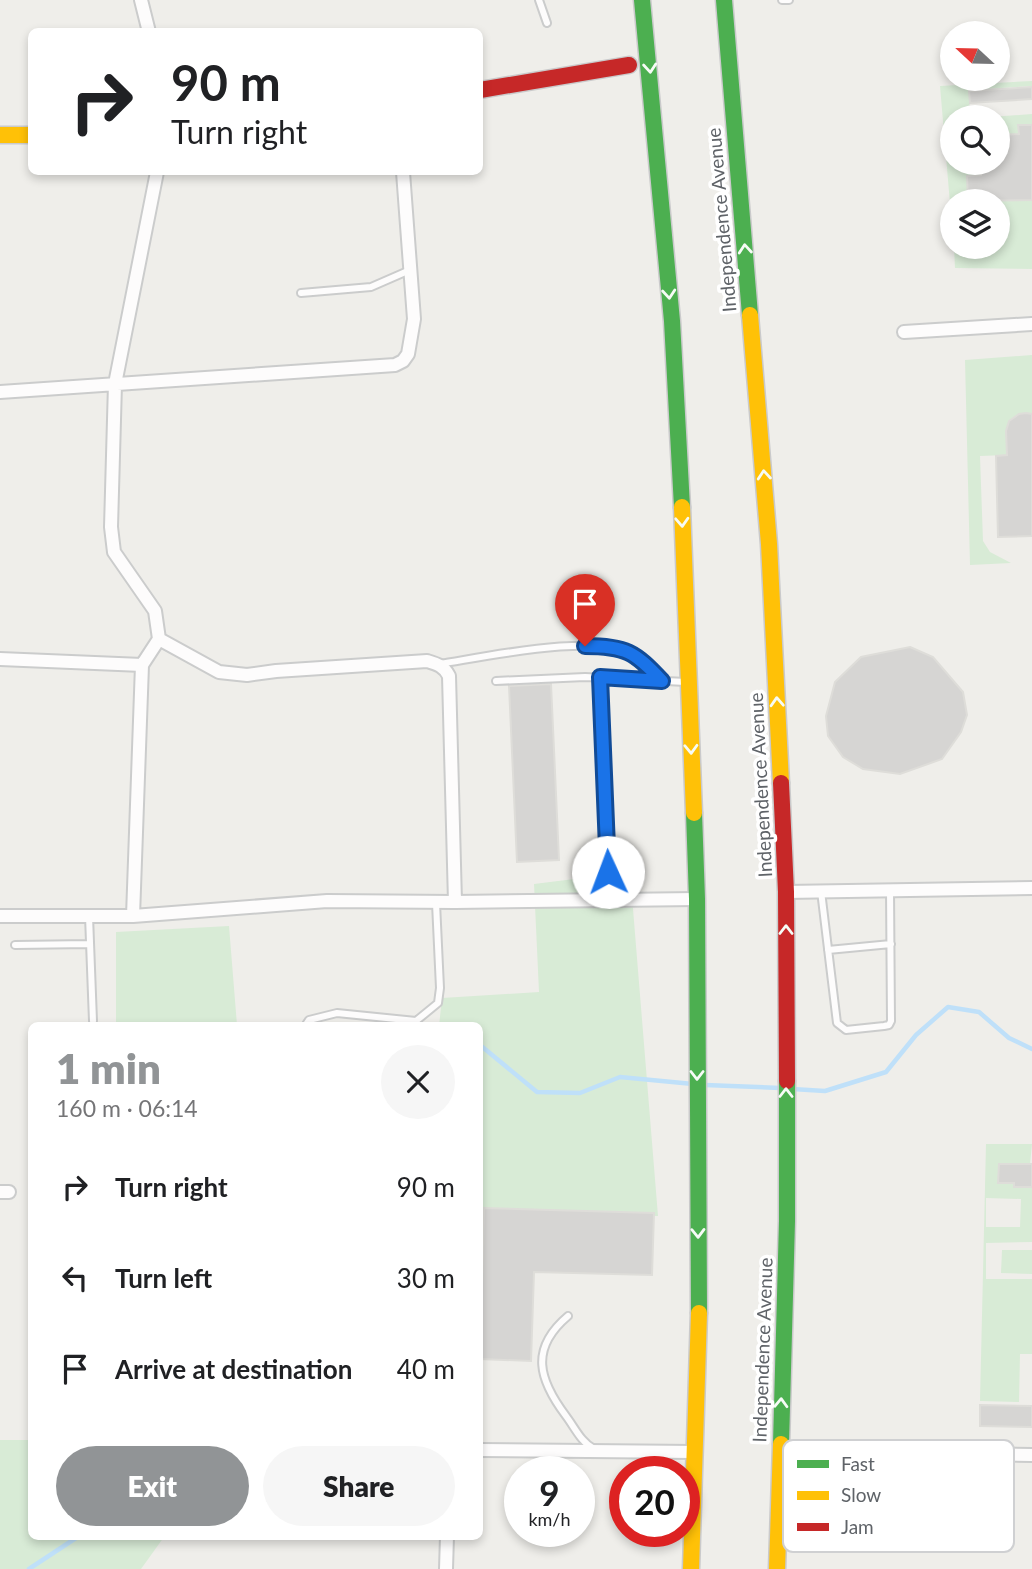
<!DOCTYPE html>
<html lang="en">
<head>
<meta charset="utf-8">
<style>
	:root { --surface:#fff; --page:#f6f6f6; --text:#202124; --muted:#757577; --accent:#919496 }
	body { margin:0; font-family:Lato,sans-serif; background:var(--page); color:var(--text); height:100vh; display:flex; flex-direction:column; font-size:26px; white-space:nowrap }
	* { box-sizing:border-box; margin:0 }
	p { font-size:23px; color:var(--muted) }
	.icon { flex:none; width:38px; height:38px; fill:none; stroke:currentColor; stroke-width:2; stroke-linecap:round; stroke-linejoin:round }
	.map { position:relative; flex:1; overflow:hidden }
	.details { position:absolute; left:28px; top:1022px; width:455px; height:518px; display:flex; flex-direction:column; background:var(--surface); border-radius:10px; box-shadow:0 4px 10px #0003 }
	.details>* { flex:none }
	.hud { position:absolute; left:28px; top:28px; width:455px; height:147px; border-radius:10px; box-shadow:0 4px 10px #0003; background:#fff; color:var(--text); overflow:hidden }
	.needle { width:46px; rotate:292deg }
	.tools { position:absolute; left:940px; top:21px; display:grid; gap:14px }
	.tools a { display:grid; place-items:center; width:70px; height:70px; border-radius:50%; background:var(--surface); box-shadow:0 4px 10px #0003; font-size:35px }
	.speed { position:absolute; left:504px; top:1456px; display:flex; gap:14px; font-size:35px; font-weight:700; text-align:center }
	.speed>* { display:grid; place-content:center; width:91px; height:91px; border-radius:50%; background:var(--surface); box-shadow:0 4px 10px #0003; line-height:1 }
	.speed small { font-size:18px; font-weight:400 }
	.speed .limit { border:10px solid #d22; background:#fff; color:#111 }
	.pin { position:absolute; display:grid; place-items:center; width:60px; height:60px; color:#fff; margin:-72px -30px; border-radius:50% 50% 50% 0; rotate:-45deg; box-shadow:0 0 7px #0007 }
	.pin .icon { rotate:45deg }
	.me { position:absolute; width:77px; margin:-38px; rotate:358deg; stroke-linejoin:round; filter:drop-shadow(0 0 5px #0008) }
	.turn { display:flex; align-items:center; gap:24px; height:147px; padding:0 28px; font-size:32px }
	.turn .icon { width:91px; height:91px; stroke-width:2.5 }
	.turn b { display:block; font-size:49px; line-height:60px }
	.round { display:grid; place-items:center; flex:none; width:74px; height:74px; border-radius:37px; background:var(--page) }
	.summary { display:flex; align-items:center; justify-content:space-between; height:119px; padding:0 28px }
	h1 { font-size:42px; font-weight:800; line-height:52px; color:var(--accent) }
	.primary-button { display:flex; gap:14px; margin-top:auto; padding:14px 28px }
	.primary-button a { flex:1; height:80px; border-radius:42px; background:var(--accent); color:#fff; font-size:28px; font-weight:800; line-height:80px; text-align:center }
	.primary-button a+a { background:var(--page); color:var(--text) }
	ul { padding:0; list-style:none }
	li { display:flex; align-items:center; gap:21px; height:91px; padding:0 28px }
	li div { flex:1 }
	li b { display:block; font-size:26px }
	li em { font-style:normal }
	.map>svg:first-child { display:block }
</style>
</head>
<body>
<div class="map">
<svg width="1032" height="1569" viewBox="0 0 1032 1569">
	<rect width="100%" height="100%" fill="#efeeea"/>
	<!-- green -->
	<path fill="#d8ebd6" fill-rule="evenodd" d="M1032,81V86L969,90L970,117H952V163H981V175L967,176L968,201H952V227L940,86Z
		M1032,114V125L1018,126L1019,134L998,135V117H990Z
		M1032,200V269L955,268L954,247H998V201Z
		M1032,355V414C1002,410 1006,434 1007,455L980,456L983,541L990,552L1011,563L970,565L965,360Z
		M630,872L658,1216L480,1212V1026H439L442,998L539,992L534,884Z
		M229,926L237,1025H116V932Z
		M986,1144H1032L1030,1164H999L998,1183H1014V1187H1032V1242L986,1243V1279H1032V1354H1020L1019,1402L980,1401ZM986,1198L1021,1199L1020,1227H986Z
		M1002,1250H1032V1274L1001,1273Z
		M0,1440H31L32,1536L164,1537L141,1569H0Z"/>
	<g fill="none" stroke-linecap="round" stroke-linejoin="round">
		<!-- stream -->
		<path stroke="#bfe0f9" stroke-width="4.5" d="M480,1045L537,1092L580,1093L620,1077L693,1084
			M705,1085L780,1088
			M792,1089L825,1091L886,1072L916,1035L948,1007L979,1012L1009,1038L1032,1049
			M29,1569L79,1536"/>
	</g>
	<!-- building -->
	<path fill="#d6d5d3" stroke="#deddd9" stroke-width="2" d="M1032,87V99L970,103L969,91Z
		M1018,125H1032V200L968,201L967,176L981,175V163H998V135L1019,134Z
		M1026,413L1032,414V536L998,537L996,456L1007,455L1006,431L1009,421L1019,414Z
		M910,647L933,657L963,692L967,715L961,732L942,759L900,774L863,769L843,757L828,736L826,716L835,682L861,657Z
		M551,684L559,860L517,862L509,686Z
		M999,1164H1032V1187H1014V1183H998Z
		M484,1208L654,1213L652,1275L534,1272L531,1361L480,1359Z
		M980,1405L1032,1406V1427L980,1426Z"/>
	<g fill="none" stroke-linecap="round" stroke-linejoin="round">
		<defs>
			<path id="lane" d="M539,0L547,23
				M782,0H789
				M301,293L371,287L410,270
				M439,664C485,657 602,631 639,657C648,663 655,673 662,681
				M600,677L608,872
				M496,681L585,677L686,682
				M821,891L837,1023L846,1030L884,1026L889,1025L891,1021L890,890
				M89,916L93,1021
				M15,945L90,944
				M828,950L891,944
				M305,1026L309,1020L337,1013L416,1021L438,1003L440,988L436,903
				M568,1316C529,1349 539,1380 566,1416C575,1428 581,1442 594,1449"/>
			<path id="street" d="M141,0L149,32
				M904,332L1032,324
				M0,392L395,365L403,361L408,354L414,319L403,172
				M159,639L219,672L247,675L276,671L427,661C437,664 444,666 449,676L455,902L697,899
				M0,659L142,665
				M786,892L1032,888
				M0,916H133L327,901L455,902
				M133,916L142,665L159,639L155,611L114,552L111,527L115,384L157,172
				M0,1192H9
				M480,1450L695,1452
				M977,1454L1032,1455
				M446,1569L447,1536"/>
			<path id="fast" d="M642,0L672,321L682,507
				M724,0L750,315
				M694,813L697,899L699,1313
				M781,1444L787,1221V1081"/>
			<path id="slow" d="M0,135H32
				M750,315L769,544L781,783
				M682,507L694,813
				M691,1569L699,1313
				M777,1569L781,1444"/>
			<path id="jam" d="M480,90L629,65
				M781,783L786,892L787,1081"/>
		</defs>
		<!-- lane casing -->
		<use href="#lane" stroke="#cbcccc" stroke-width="10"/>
		<!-- street casing -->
		<use href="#street" stroke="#cbcccc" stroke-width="16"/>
		<!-- fast casing -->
		<use href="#fast" stroke="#cacacb" stroke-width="19"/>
		<!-- slow casing -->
		<use href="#slow" stroke="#cacacb" stroke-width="19"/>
		<!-- jam casing -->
		<use href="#jam" stroke="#cacacb" stroke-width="19"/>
		<!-- lane -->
		<use href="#lane" stroke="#fdfcfc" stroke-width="6"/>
		<!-- street -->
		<use href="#street" stroke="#fdfcfc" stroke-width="12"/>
		<!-- fast -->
		<use href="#fast" stroke="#4caf50" stroke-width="16"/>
		<!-- slow -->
		<use href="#slow" stroke="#ffc107" stroke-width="16"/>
		<!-- jam -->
		<use href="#jam" stroke="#c62828" stroke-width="16"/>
	</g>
	<!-- one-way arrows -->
	<defs><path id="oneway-chevron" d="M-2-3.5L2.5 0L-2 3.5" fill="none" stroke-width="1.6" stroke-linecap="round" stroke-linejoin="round" transform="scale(1.75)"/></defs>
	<g stroke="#f6fbf6">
		<use href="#oneway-chevron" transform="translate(650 68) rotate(85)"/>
		<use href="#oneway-chevron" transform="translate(745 249) rotate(-95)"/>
		<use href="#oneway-chevron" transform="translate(669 294) rotate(85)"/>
		<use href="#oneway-chevron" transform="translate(764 475) rotate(-95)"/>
		<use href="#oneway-chevron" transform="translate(682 522) rotate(87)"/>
		<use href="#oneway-chevron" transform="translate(777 702) rotate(-93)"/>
		<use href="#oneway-chevron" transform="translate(691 749) rotate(88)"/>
		<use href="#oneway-chevron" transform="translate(786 930) rotate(-90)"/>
		<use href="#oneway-chevron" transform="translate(697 1075) rotate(90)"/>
		<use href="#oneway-chevron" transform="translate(786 1093) rotate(-90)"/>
		<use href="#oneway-chevron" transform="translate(698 1233) rotate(89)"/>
		<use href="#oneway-chevron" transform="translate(781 1403) rotate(-88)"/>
	</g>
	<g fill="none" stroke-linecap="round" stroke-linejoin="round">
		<defs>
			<path id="route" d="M585,646C626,646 635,652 662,681L600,677L608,872"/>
		</defs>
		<!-- route casing -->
		<use href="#route" stroke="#114b97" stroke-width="18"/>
		<!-- route -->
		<use href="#route" stroke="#1a73e8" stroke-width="12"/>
	</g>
	<g text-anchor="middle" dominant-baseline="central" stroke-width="7" stroke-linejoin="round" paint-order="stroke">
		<!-- street labels -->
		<g font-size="19" fill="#5f6368" stroke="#fff">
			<text transform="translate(721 220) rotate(-95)">Independence Avenue</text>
			<text transform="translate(760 785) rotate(-93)">Independence Avenue</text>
			<text transform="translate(762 1350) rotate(-88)">Independence Avenue</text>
		</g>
	</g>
	<!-- legend -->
	<rect x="783" y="1440" width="231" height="112" rx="10" fill="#fff" stroke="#cfd0d2" stroke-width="2"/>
	<rect x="797" y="1460" width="32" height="8" fill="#4caf50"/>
	<rect x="797" y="1491" width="32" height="9" fill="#ffc107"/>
	<rect x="797" y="1523" width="32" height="8" fill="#c62828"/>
	<g font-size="19" fill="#5f6368">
		<text x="841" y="1471">Fast</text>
		<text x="841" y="1502">Slow</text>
		<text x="841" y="1534">Jam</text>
	</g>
</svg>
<div class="tools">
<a><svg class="needle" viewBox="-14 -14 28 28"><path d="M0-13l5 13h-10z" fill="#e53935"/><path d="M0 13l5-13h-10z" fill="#757577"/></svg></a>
<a><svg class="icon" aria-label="search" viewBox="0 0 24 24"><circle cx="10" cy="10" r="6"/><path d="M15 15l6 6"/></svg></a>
<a><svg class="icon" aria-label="layers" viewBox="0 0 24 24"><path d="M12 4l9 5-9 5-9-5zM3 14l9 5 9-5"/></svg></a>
</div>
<div class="speed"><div>9<small>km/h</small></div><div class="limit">20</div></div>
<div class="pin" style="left:585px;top:646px;background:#d93025"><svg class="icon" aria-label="arrive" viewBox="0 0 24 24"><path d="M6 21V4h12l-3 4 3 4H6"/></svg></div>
<svg class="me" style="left:608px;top:872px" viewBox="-20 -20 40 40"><circle r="19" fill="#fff"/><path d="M0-13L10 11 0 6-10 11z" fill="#1a73e8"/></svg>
<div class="hud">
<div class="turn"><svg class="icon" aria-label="right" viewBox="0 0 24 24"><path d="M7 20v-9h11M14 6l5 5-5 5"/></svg><div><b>90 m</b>Turn right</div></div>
</div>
<section class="details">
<div class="summary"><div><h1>1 min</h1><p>160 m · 06:14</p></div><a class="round"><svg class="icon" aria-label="close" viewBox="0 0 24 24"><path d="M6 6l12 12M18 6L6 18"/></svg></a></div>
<ul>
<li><svg class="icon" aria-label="right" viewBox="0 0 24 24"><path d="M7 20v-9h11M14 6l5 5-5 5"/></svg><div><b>Turn right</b></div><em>90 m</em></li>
<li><svg class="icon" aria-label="left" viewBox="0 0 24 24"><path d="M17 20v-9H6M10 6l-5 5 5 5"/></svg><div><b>Turn left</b></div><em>30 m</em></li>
<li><svg class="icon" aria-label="arrive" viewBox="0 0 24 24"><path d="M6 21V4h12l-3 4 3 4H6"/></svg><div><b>Arrive at destination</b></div><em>40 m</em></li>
</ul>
<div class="primary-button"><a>Exit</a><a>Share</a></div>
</section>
</div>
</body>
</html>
